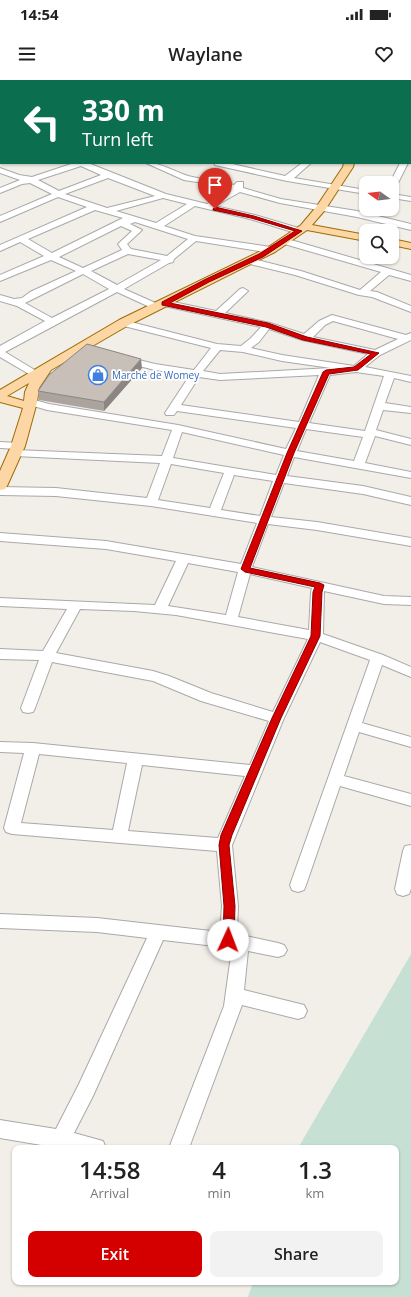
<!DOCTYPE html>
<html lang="en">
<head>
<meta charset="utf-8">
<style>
	:root { --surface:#fff; --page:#f2f2f2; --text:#222; --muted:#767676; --accent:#d40000 }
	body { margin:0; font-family:"Open Sans",sans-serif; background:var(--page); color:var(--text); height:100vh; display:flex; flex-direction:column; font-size:15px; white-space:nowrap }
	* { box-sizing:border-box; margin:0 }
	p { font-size:13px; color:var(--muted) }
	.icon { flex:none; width:22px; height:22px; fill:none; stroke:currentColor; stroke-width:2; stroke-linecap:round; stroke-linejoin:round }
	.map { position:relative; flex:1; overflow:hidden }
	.drawer { position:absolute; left:12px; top:1065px; width:387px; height:140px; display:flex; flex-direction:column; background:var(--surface); border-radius:8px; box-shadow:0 1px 3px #0004 }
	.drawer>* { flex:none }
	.top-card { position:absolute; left:0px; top:0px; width:411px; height:84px; box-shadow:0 1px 3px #0004; background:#0b6e4f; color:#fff; overflow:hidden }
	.needle { width:26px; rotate:284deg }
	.fabs { position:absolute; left:359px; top:96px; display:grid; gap:8px }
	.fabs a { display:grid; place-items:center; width:40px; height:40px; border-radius:8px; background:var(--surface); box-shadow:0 1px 3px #0004; font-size:20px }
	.pin { position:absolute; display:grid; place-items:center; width:34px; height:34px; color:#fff; margin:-41px -17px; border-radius:50% 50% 50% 0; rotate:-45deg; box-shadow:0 0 4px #0007 }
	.pin .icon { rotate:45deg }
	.me { position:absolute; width:44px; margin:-22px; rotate:2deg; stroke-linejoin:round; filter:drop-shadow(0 0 3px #0008) }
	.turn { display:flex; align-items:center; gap:14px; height:84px; padding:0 16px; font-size:18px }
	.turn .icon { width:52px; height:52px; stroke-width:2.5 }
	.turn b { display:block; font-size:28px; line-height:34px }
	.eta { display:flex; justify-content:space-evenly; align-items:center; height:68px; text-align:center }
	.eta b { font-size:24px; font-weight:600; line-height:28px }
	.action { display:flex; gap:8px; margin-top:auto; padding:8px 16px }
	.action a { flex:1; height:46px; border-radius:8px; background:var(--accent); color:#fff; font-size:16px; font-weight:600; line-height:46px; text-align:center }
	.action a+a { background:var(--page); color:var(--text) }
	.status { display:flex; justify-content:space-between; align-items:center; height:28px; padding:0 20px; background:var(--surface); direction:ltr }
	.status svg { height:11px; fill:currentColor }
	header { display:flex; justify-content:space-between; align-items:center; height:52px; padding:0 16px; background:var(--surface); font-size:18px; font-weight:600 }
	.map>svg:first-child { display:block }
</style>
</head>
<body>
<div class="status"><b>14:54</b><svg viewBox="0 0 49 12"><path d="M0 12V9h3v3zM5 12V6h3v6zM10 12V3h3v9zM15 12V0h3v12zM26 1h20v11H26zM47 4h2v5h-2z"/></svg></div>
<header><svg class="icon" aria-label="menu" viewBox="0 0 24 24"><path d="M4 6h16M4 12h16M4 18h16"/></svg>Waylane<svg class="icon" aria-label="heart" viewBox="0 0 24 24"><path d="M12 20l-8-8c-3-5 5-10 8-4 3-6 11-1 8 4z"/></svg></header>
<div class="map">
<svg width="411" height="1217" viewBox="0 0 411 1217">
	<rect width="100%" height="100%" fill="#f2efe9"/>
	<!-- wetland -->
	<path fill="#c6e0d4" d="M411,874V1217H248L253,1202H396V1068H298Z"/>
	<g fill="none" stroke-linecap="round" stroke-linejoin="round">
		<defs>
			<path id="minor" d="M11,0H21V1H11Z
				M145,0H159V1H145Z
				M242,0H251V1H242Z
				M0,12H1L0,17Z
				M410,26H411V30H410Z
				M0,55H1V59H0Z
				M0,73H1V77H0Z
				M74,83H88L166,114L207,124L232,110L217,105L184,100L146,83C162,83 173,91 188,96C203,100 219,101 234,105L237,102H243V108L281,119L357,131L411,144V150L357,137L280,123L240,112L215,126L255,135L302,149L303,151L299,154L250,139L195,126L164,146L195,156L271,167L275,170L271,173L196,161L174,179L173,182L169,183L124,209L160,225L162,227L160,229H154L117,212L5,272L38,292L39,294L38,296L34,297L0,277V266L45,241L17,226L0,221V215L14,219L22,218L30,212L76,191L51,180L0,201V195L44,176L20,162L0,171V165L87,127L58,117L0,142V136L52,114L30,103L22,104L0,113V108L20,100L0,93V88L19,95L32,97ZM81,86L101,95L59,111L38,100ZM108,98L155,116L107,128L65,114ZM163,118L187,124L156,143L116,131ZM95,130L123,138L52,173L28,159ZM135,142L188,159L167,176L131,169L127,164L142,150L130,144ZM121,146L132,151L118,164L122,170L83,188L59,177ZM128,174L161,180L117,205L91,191ZM83,194L109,209L52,238L25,223Z
				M214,83H228L285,96L302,83H311L294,98L366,110V114L287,101L215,85Z
				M400,83H408L396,107L392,109V103H390Z
				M392,114L411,117V121L392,118Z
				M284,158L411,195V201L389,195L370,211L377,212L411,226V232L372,217L359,215L295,195L246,183L244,181L249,178L301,191L360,210L381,192L281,163L280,161L281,159Z
				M243,208L248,211L246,213L225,233L270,243L304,254L319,241L332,235L406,255L411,253V260L380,275L365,287L411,296V302L394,298L385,323L411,327V333L383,330L376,350L411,359V365L375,356L365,383L411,392V398L294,377L287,396L363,406L411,417V425L363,414L284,403L271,437L317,442L411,458V466L317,450L268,444L252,487L384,516L411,517V525L384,524L324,511L323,554L383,575L411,587V597L382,585L362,643L411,657V667L359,652L344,696L411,714V726L340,706L306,805L304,810L298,812L292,810L290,805L370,580L320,562L284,638L232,765L238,826L237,854L278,863L284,865L287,870L284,875L278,877L248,871L244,910L304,925L307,931L304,937L298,939L242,925L189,1068H169L224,926L232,868L163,860L93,1016L74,1053L103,1061L106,1068H59L0,1058V1040L56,1049L79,1004L147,858L97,852L0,848V834L97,838L220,852L222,826L217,771L12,754L6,752L4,748L24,673L0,672V662L33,663L250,685L269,641L201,621L153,601L52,582L35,628L33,632L28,633L23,632L21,628L39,580L0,579V569L43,571L67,529L0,526V518L155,525L176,481L106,469L0,461V453L106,461L241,484L257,443L151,426L56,416L0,415V407L56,408L147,418L160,383L15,376L9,373L15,370L162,376L172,350L47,330L27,324L26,322L27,320L31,319L49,324L178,345L286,369L296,348L177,331L174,335H166L165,333L190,295L155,290L119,281L118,279L123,276L155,284L194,290L211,268L120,245L118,243L123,240L217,264L241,266L251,258L261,247L164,226L159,223L164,220L216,231L240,209ZM333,241L398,259L375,270L313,257L325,245ZM269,249L302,260L368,274L354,286L282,275L251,268L259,262ZM220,270L243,272L282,281L331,288L220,294L203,291ZM356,292L384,296L365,351L309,343L330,295ZM319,295L299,342L181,325L199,297L220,300ZM306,349L363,357L354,381L297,371ZM182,352L284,375L276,395L173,378ZM171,384L224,393L210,428L158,420ZM234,395L273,401L260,436L221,430ZM188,483L238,492L226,535L168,526ZM250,494L312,508L311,512L309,550L238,537ZM80,529L134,531L176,535L308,559L273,632L211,613L169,596L153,591L56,573ZM39,674L127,683L113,750L21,743ZM142,685L245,696L218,758L128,751Z
				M0,362L18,363L24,366L18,369L0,368Z
				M411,765V809L409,814L403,816L397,814L395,809L403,771L405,766Z"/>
			<path id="major" d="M330,0H338V1H330Z
				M344,83H354L353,87L325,130L312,145L366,155V161L307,150L275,172L127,246L51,290L39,308L37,322L25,366L7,406L5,409L0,410V391L11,366L23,328L0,322V310L119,240L267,168L301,145L317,126L343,87ZM29,303L25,312L24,321L7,316Z
				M392,159L411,163V169L392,165Z"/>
		</defs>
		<!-- minor casing -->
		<use href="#minor" stroke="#a9a9a9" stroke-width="2"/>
		<!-- major casing -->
		<use href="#major" stroke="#a06b00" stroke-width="2"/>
		<!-- minor -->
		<use href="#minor" fill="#fff" fill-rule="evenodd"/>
		<!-- major -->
		<use href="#major" fill="#fcd6a4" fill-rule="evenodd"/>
	</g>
	<!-- wall -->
	<path fill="#aba49e" d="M142,288L104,331L39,320L38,311Z"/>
	<!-- shaded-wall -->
	<path fill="#8b8681" d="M141,279L142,288L104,331V322Z"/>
	<!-- building -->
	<path fill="#c7bfb8" stroke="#8b8681" d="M258,0H323V1H257Z
		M87,264L141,279L104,322L38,311L49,295Z"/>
	<!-- route -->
	<path fill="#d40000" stroke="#8a0000" d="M215,127L254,136L302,151L263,177L209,202L170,223L268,243L307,257L379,273L358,290L329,294L294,373L250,488L320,503L324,505L322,512L320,556L281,638L232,755L229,765L235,826L234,860L232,864L228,865L224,864L223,860L224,826L219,765L221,755L272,638L311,556L313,512L315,507L245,492L241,489L287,373L323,292L326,290L354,287L371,274L303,260L266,247L162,225V222L204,200L259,174L295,151L251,138L213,130V129Z"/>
	<!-- icons -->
	<defs>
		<symbol id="shop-ring" viewBox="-11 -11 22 22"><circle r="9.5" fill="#fff" stroke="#3f7fe0" stroke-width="1.5"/><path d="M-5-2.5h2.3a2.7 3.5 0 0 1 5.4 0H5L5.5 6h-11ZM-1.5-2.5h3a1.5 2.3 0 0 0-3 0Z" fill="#3f7fe0"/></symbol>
	</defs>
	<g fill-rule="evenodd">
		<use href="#shop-ring" x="87" y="284" width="22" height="22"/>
	</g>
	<g text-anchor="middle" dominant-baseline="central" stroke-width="3.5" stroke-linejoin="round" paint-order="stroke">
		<!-- far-shop labels -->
		<g font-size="10" fill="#366cbe" stroke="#fff" text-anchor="start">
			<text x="112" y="295">Marché de Womey</text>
		</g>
	</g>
</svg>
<div class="fabs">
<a><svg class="needle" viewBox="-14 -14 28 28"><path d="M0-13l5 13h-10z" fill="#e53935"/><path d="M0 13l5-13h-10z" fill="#767676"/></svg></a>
<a><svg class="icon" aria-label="search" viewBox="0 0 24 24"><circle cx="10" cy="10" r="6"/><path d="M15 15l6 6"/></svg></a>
</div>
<div class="pin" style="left:215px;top:129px;background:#d93025"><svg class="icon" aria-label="arrive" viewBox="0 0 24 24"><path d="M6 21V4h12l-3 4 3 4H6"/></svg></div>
<svg class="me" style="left:228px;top:860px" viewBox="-20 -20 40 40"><circle r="19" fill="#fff"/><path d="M0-13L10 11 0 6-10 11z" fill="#d40000"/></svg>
<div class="top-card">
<div class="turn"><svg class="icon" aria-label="left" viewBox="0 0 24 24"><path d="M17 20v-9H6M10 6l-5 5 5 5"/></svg><div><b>330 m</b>Turn left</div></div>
</div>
<section class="drawer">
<div class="eta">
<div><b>14:58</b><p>Arrival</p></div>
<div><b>4</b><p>min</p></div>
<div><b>1.3</b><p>km</p></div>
</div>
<div class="action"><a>Exit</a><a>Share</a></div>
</section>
</div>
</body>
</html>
